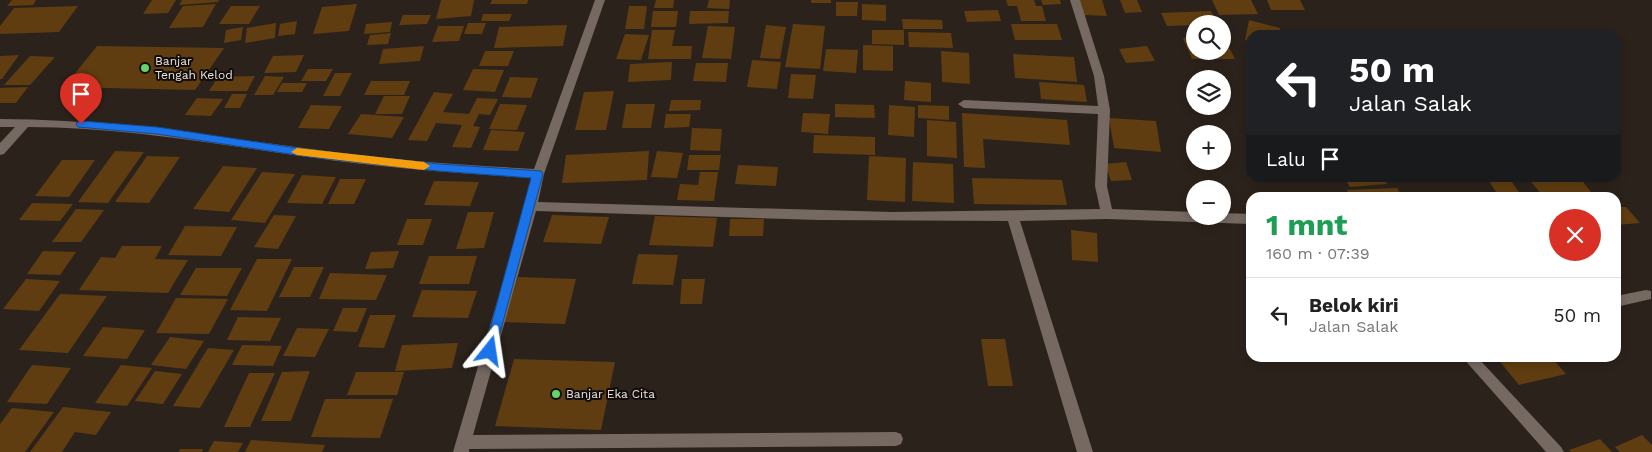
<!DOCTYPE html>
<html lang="id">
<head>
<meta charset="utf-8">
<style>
	:root { --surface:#fff; --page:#f2f2f2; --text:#222; --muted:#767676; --line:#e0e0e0 }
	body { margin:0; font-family:"Work Sans",sans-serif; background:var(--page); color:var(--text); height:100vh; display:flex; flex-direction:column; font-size:19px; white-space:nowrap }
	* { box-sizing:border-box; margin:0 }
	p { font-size:16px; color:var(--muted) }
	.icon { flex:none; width:28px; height:28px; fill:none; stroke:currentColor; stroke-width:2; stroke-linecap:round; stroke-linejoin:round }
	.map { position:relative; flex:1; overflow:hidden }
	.details { position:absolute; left:1246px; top:192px; width:375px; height:170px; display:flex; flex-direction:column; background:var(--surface); border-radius:15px; box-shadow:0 2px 8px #0003 }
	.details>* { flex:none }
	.hud { position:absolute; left:1246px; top:30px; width:375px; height:152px; border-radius:15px; box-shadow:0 2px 8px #0003; background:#202124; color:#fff; overflow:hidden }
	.controls { position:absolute; left:1186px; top:15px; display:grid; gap:10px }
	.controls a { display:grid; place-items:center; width:45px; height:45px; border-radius:50%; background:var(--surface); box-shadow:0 2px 8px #0003; font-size:25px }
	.pin { position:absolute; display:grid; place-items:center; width:42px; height:42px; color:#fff; margin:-51px -21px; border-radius:50% 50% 50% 0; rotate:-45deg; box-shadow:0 0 5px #0007 }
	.pin .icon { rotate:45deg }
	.me { position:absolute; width:55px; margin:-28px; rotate:15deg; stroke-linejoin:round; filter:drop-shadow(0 0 4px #0008) }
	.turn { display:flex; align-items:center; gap:18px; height:105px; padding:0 20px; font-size:22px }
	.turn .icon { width:65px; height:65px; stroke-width:2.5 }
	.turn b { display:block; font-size:35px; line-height:42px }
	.then { display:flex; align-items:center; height:48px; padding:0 20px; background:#0003; gap:10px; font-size:19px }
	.round { display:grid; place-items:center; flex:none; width:52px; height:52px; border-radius:26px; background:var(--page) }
	.summary { display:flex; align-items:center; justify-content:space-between; height:85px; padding:0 20px }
	h1 { font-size:30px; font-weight:700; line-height:38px; color:#1e9e55 }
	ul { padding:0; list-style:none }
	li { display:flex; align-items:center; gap:15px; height:75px; padding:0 20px; border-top:1px solid var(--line) }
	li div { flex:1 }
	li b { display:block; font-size:19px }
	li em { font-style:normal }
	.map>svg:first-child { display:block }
</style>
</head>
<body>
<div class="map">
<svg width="1652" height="452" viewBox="0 0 1652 452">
	<rect width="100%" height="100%" fill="#2c221c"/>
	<!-- building -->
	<path fill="#5f3d11" d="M12,0H36L33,5L7,6Z
		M152,0H176L168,13L143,14Z
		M182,0H219L218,2L179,5Z
		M441,0H474L471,16L436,19Z
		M492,0H528L527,4H490Z
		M656,0H674L673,8H654Z
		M709,0H730L729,9L707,8Z
		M811,0H831V3H811Z
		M1006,0H1034L1036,6H1042L1046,21H1021L1017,6H1008Z
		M1041,0H1060L1061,4L1043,5Z
		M1080,0H1102L1107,16L1084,15Z
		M1120,0H1137L1142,12L1125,13Z
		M1212,0H1251L1258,14L1219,15Z
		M1267,0H1300L1305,10H1271Z
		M836,2H858L857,16H836Z
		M216,4L203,27L169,28L183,6Z
		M357,4L349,31L313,34L322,7Z
		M862,4L886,5V21L862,20Z
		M78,6L59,32L0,34V26L14,8Z
		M231,6H260L249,24H219Z
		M629,6H647L644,29H625Z
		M998,10L1001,21L967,22L964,11Z
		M653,11H678L676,27H651Z
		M690,11H729L728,23L689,24Z
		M1211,11L1217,24H1195V25L1167,26L1161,13Z
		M483,14H512L509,21H481Z
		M403,15H431L427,24L399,25Z
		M902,19L942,20L943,29H903Z
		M1249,20L1280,28L1279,35H1251V42L1245,40Z
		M297,21L295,34L278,36L280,24Z
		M392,22L390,32L364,34L366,24Z
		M276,23L275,38L245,43L247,28Z
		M468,23H486L482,34H464Z
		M793,24L825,26L820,69L785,67Z
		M1011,24H1057L1062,40H1015Z
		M567,25L563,46L494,48L499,27Z
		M766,25L786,27L780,59L760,58Z
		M438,26H464L459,41L432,42Z
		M708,26L735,27L731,59L702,58Z
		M243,27L241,40L224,43L226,30Z
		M652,30H675L672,46H692L691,59H648Z
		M872,30H904V45L872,44Z
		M908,32L951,33L953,48L909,47Z
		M391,33L388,44L367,45L370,35Z
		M625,34L649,35L641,60L616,59Z
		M1222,34L1235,59H1192L1183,38L1195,37V51H1222Z
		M863,45L893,46V71L863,70Z
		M97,46L224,48L195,90L64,87Z
		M424,46L420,61L379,64L383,49Z
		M1147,46L1155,61L1126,63L1119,49Z
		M826,49L858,50L856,73L823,71Z
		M485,51H514L508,66H479Z
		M941,51L969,53L970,84L942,82Z
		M1013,54L1074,57L1077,82L1015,78Z
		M19,55L2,79H0V56Z
		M304,55L296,72L264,73L273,56Z
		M30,56L55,57L30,85H4Z
		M752,60L781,62L777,89L747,87Z
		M672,62L671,80L628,82L630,64Z
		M696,63H728L726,82L693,81Z
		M308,69H333L326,81H301Z
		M473,69L504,70L495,92L463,90Z
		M335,73H352L340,96H323Z
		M791,74L816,75L813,99L788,98Z
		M255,76L247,91H209L218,77Z
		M265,76L284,77L273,95H254Z
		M510,77L538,78L531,98L502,97Z
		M371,81H410L404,95H364Z
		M905,81L931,83V102L904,100Z
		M1039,82L1084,85L1087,102L1041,99Z
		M282,83H307L302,92H277Z
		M28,87L16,103H0V88Z
		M614,91L606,130H575L584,92Z
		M434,92L453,94L443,112L469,114L477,98L498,99L490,115L479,114L473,126L480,127L471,148L452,147L462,125L436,123L427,141L408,140Z
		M232,94H247L240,108H224Z
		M384,96H410L402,114H375Z
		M197,98L223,99L211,116L185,115Z
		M671,100H701L700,110L669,111Z
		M500,104L527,105L517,130L489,129Z
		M626,104H655L651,128H622Z
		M835,104L874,105L875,118L835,117Z
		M311,105L342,106L329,129L298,128Z
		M889,105L915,107L914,137L888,135Z
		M918,105L949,106V120L918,118Z
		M803,113L830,114L828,134L801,132Z
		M962,113L1067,120L1070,145L983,139L985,168L964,167Z
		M361,114L376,115L404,117L392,138L348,134Z
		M666,114H691L689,127L664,128Z
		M1109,118L1156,121L1161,152L1114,148Z
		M927,120L956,122L957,158L927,156Z
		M692,128L722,129L720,151L690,150Z
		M491,130L525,132L518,151L483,150Z
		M814,135L875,137V155L813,153Z
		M115,151L144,152L108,203L78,202Z
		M649,151L647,180L562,183L566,155Z
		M657,151L683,153L677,178L651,177Z
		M689,155H721L719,170H687Z
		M147,156L180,157L149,203L115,202Z
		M869,156L906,158L905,202L867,200Z
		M62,160H95L69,197L35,196Z
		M913,162L953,164L954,203L912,201Z
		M1126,162L1132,180L1111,181L1105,164Z
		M738,165L778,167L776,186L735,184Z
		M223,166L257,168L229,212L193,209Z
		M262,172L295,174L265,223L231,220Z
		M700,172H718L714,201L677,200L680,184L698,185Z
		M302,175L336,177L322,204L287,203Z
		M972,178L1062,180L1067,205L974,204Z
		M1344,178H1383L1387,184L1350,187Z
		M1487,178H1509L1523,198H1500Z
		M1528,178H1580L1591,192L1541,194Z
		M340,179H366L354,204H328Z
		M434,181L479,182L470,206L424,205Z
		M1397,188L1402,196L1350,198L1347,190Z
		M32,203L73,204L60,221L19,220Z
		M1616,207H1626L1640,223L1616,225Z
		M76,209L104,210L81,242H52Z
		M468,212H494L484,248L456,249Z
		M274,215L296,216L278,249L254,247Z
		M552,215L609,217L601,244L543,242Z
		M655,216L717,218L713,247L649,245Z
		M407,219H432L423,245H397Z
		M730,219H764L763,236H729Z
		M185,226L237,227L221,256L168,255Z
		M1071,230L1097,233L1098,262L1072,260Z
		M122,246H162L155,259L188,260L168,293L79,290L101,257L115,258Z
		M43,251L76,252L60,275L27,274Z
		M399,251L393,268L365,269L371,252Z
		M638,254L678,255L673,285L632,284Z
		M429,256H477L469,284H419Z
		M257,259H292L267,311L230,310Z
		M294,267H324L310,297H279Z
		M196,268H242L227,296L180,295Z
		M330,273L387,275L376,300L319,299Z
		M518,277L576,279L565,324L504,322Z
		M26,279L60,281L39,311L3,309Z
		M682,279H705L702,304H680Z
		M422,290L477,291L468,318L412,317Z
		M60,294L107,296L68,353L19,350Z
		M176,298L228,299L209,334L156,333Z
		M343,308H367L357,332L333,331Z
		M370,315H396L384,348L358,347Z
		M238,317L281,318L270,341L227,340Z
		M103,327L145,330L127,359L83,356Z
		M297,328L329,329L315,357L283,356Z
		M170,337L204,341L186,369L151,365Z
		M981,339H1005L1013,386H988Z
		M458,343L452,368L395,371L402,345Z
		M242,345L282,346L273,366L232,365Z
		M208,348L234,350L200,408L173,406Z
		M1497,358H1552L1566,374L1519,385Z
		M514,359L615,362L601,430L495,426Z
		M32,365L71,368L47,404L7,402Z
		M121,365L152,368L127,406L95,403Z
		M155,371L182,374L163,404L135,401Z
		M310,371L291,421H261L282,372Z
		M356,372H404L397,395H347Z
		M249,373H275L250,427H224Z
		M325,399H393L380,438L311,437Z
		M63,407L111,412L96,435L75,432L62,452H30Z
		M12,408L54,412L25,452H0V424Z
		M1642,435L1652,445V452H1620L1615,447Z
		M1600,439L1612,452H1571L1569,450Z
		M251,440L325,445L322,452H245Z
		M214,441L243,443L238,452H208Z
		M180,449H203L202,452H179Z"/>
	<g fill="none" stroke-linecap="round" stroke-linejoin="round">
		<!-- street -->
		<path fill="#756962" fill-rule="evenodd" d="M595,0H605L544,174L538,202L891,212L1100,209L1095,186L1098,114L964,108L958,104L964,100L1098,106L1094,76L1070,0H1080L1104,76L1110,110L1107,186L1112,209L1195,212V216H1222V213L1251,214V224L1107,219L1020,221L1093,452H1077L1008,221L819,220L536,211L473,435L896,432L901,434L903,439L901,444L896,446L469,449V452H453L525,206L531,178C456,173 382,168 308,157C215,144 122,127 28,127L4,154L0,155V143L15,127H0V119C113,119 223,138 334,152C400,161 467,165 534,169Z
			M1646,290L1651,291V299L1616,307V296Z
			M1463,358H1478L1561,447L1564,452H1546Z"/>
	</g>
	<!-- route -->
	<path fill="#1a73e8" stroke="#114b97" d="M81,121L157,127L310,150L439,164L541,171L543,174L494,355L490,357L485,355L484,351L531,178L439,171L310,157L157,134L78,127L76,124L78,122Z"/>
	<!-- slow -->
	<path fill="#f59e0b" d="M297,148L424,162L430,166L424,170L297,155L291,152Z"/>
	<!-- markers -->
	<g fill="#67d466" stroke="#110c0a" stroke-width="2">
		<circle cx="145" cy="68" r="5"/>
		<circle cx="556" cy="394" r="5"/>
	</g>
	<g text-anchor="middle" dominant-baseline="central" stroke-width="4" stroke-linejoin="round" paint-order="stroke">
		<!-- poi labels -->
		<g font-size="12" fill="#e9e2de" stroke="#110c0a" text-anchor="start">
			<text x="155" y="61">Banjar<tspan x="155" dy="14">Tengah Kelod</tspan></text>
			<text x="566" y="394">Banjar Eka Cita</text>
		</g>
	</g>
</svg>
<div class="controls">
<a><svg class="icon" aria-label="search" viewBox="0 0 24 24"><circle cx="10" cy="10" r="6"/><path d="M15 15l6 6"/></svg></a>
<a><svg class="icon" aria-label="layers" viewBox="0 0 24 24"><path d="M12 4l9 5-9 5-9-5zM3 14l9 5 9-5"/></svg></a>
<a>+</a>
<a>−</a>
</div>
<div class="pin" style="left:81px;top:124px;background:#d93025"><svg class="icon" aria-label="arrive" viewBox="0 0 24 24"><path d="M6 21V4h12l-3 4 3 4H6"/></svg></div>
<svg class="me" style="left:490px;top:351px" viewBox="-20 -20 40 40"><path d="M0-17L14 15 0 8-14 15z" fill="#1a73e8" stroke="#fff" stroke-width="4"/></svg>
<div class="hud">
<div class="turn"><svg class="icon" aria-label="left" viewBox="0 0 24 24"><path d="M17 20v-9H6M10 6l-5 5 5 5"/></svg><div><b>50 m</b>Jalan Salak</div></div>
<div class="then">Lalu<svg class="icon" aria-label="arrive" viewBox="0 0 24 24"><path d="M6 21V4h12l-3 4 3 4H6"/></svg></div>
</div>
<section class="details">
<div class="summary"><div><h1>1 mnt</h1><p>160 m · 07:39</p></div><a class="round" style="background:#d93025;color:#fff"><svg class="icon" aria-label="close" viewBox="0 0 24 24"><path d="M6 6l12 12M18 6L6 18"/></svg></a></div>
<ul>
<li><svg class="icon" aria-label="left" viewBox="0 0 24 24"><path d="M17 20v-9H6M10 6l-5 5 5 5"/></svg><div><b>Belok kiri</b><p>Jalan Salak</p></div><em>50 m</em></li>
</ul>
</section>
</div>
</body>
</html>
